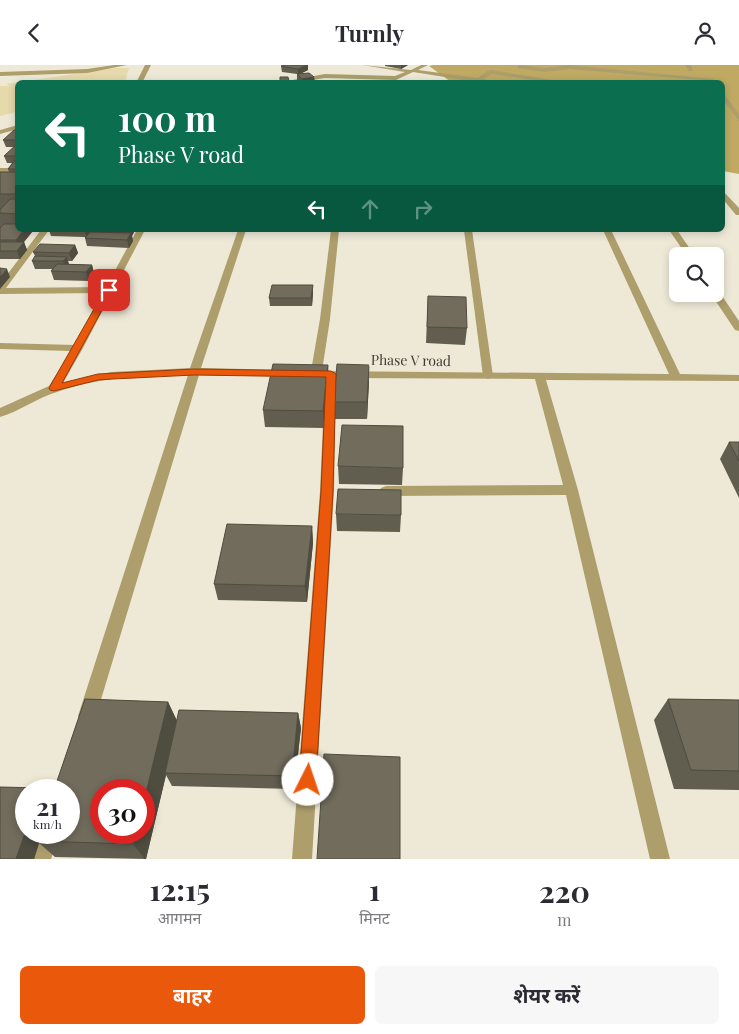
<!DOCTYPE html>
<html lang="hi">
<head>
<meta charset="utf-8">
<style>
	:root { --surface:#fff; --page:#f7f7f7; --text:#2b2b33; --muted:#7c7c81; --accent:#ea580c }
	body { margin:0; font-family:"Playfair Display","Noto Sans Devanagari",serif; background:var(--page); color:var(--text); height:100vh; display:flex; flex-direction:column; font-size:19px; white-space:nowrap }
	* { box-sizing:border-box; margin:0 }
	p { font-size:16px; color:var(--muted) }
	.icon { flex:none; width:28px; height:28px; fill:none; stroke:currentColor; stroke-width:2; stroke-linecap:round; stroke-linejoin:round }
	.map { position:relative; height:794px; overflow:hidden }
	.drawer { display:flex; flex-direction:column; background:var(--surface); flex:1 }
	.drawer>* { flex:none }
	.hud { position:absolute; left:15px; top:15px; width:710px; height:152px; border-radius:8px; box-shadow:0 2px 8px #0003; background:#0b6e4f; color:#fff; overflow:hidden }
	.controls { position:absolute; left:669px; top:182px; display:grid; gap:10px }
	.controls a { display:grid; place-items:center; width:55px; height:55px; border-radius:8px; background:var(--surface); box-shadow:0 2px 8px #0003; font-size:25px }
	.speed { position:absolute; left:15px; top:714px; display:flex; gap:10px; font-size:25px; font-weight:700; text-align:center }
	.speed>* { display:grid; place-content:center; width:65px; height:65px; border-radius:50%; background:var(--surface); box-shadow:0 2px 8px #0003; line-height:1 }
	.speed small { font-size:12px; font-weight:400 }
	.speed .limit { border:8px solid #d22; background:#fff; color:#111 }
	.pin { position:absolute; display:grid; place-items:center; width:42px; height:42px; color:#fff; margin:-21px; border-radius:10px; box-shadow:0 2px 8px #0006 }
	.me { position:absolute; width:55px; margin:-28px; rotate:4deg; stroke-linejoin:round; filter:drop-shadow(0 0 4px #0008) }
	.turn { display:flex; align-items:center; gap:18px; height:105px; padding:0 20px; font-size:22px }
	.turn .icon { width:65px; height:65px; stroke-width:2.5 }
	.turn b { display:block; font-size:35px; line-height:42px }
	.lanes { display:flex; align-items:center; height:48px; padding:0 20px; background:#0003; justify-content:center; gap:25px; direction:ltr }
	.lanes .off { opacity:.35 }
	.eta { display:flex; justify-content:space-evenly; align-items:center; height:85px; text-align:center }
	.eta b { font-size:30px; font-weight:700; line-height:35px }
	.button { display:flex; gap:10px; margin-top:auto; padding:10px 20px }
	.button a { flex:1; height:58px; border-radius:8px; background:var(--accent); color:#fff; font-size:20px; font-weight:700; line-height:58px; text-align:center }
	.button a+a { background:var(--page); color:var(--text) }
	header { display:flex; justify-content:space-between; align-items:center; height:65px; padding:0 20px; background:var(--surface); font-size:22px; font-weight:700 }
	.map>svg:first-child { display:block }
</style>
</head>
<body>
<header><svg class="icon" aria-label="back" viewBox="0 0 24 24"><path d="M15 5l-7 7 7 7"/></svg>Turnly<svg class="icon" aria-label="person" viewBox="0 0 24 24"><circle cx="12" cy="8" r="4"/><path d="M4 21q1-7 8-7t8 7"/></svg></header>
<div class="map">
<svg width="739" height="794" viewBox="0 0 739 794">
	<rect width="100%" height="100%" fill="#eee9d7"/>
	<!-- green -->
	<path fill="#e6d9ac" d="M115,3H129L125,17L18,18L17,47L0,51V21H10L6,19Z"/>
	<!-- forest -->
	<path fill="#c0aa63" d="M433,0H739V109L723,106L722,18L451,17L429,1Z"/>
	<g fill="none" stroke-linecap="round" stroke-linejoin="round">
		<!-- lane -->
		<path fill="#ad9e6c" fill-rule="evenodd" d="M464,165H472L493,311L488,314L483,311Z"/>
		<!-- street -->
		<path fill="#ad9e6c" fill-rule="evenodd" d="M114,0H127L87,8L0,11V7L87,4Z
			M145,0H151L142,18H136Z
			M362,0L411,5L421,0H428L418,5L478,13L487,6L492,5L570,18H553L492,9L483,14L500,18H483L413,7L396,15L325,13L292,18H276L325,9L395,11L405,7Z
			M519,0L545,3L569,0L714,14L711,16L569,4L545,7L517,3Z
			M685,0H691L693,6H689Z
			M722,26L739,49V56L722,33Z
			M18,60V64L0,69V65Z
			M0,103H18V107H0Z
			M722,125L739,143V150H736L722,133Z
			M41,165H49L6,223L106,222L137,165H145L83,283L63,318L111,307L190,303L238,165H246L201,303L288,305L293,308L288,311L199,310L96,651L93,657L87,659L81,657L78,651L188,310C144,310 99,312 57,327C37,333 20,346 0,352V343L49,321L71,286L0,284V278L75,280L103,228L0,229V219Z
			M331,165H339L330,254L322,306L669,309L603,165H611L680,309L739,310V316L546,315L578,425L670,794H650L566,430L386,431L381,429L379,426L381,423L386,421L563,420L535,314L336,313L334,426L312,794H292L320,426L325,312H313L308,309L311,306L320,254Z
			M669,165H677L695,191H687Z
			M715,224L718,225L739,256V266L735,265L711,229H715Z
			M40,768H60L51,794H31Z"/>
	</g>
	<!-- wall -->
	<path fill="#615d4f" fill-rule="evenodd" d="M385,0H408L401,4L385,1Z
		M281,1L308,5L300,9L314,12L315,18H300L297,15V9L282,7Z
		M18,65V165H31L32,167L24,177L27,185L20,194H0V145L1,144H0V107H9L8,104L12,98H7L4,91L14,82H6L3,75Z
		M49,165H134V167L132,171L133,176L129,183L87,181L85,173V172L51,171Z
		M75,180L78,188L72,196H68L69,199L92,200L94,208L89,216L54,215L51,206L53,204H35L32,196L35,191L33,187Z
		M313,228L312,241H270L269,233Z
		M428,231L467,263L465,280L426,278Z
		M369,316L367,354H334V337Z
		M329,317L324,363L265,362L263,345Z
		M729,377H739V433L720,394Z
		M338,401L403,403L402,420L339,419Z
		M336,449L401,450L400,467L337,466Z
		M312,461L313,478L307,537L218,535L214,519Z
		M85,634L168,637L177,656L179,645L298,648L301,663L294,724L172,721L166,710L146,794L55,792L39,778L34,794H0V722L41,723L44,725H26V768H69V725H54ZM101,725H144V768H101Z
		M668,634L739,635V725L674,724L654,655Z"/>
	<!-- shaded-wall -->
	<path fill="#4f4c40" d="M306,0H308V5L298,10V4Z
		M401,0H408L401,4Z
		M314,12L315,18H302V14Z
		M24,165H31L32,167L19,183L16,175Z
		M84,165H92L87,172Z
		M128,165H134V167L132,171L133,176L129,183L127,175L130,170Z
		M24,177L27,185L20,194L17,186Z
		M75,180L78,188L72,196L69,188Z
		M67,192L69,200L66,204L63,196Z
		M92,200L94,208L89,216L86,207Z
		M7,204L10,212L0,224V212Z
		M313,220V228L312,241L311,233Z
		M328,300L329,317L324,363L323,346Z
		M369,300V316L367,354V337Z
		M312,461L313,478L307,537L305,521Z
		M168,637L178,658L165,708L166,710L146,794H145L133,779L136,768H144V736Z
		M298,648L301,663L294,724L292,711Z
		M26,765V768H43L36,776L39,778L34,794H16Z"/>
	<!-- building -->
	<path fill="#716c5c" stroke="#4f4c40" d="M283,0H306L298,4L281,1Z
		M309,8L314,12L302,14L297,9Z
		M280,12H288L289,16L280,17Z
		M234,16H267L266,18H234Z
		M14,65H18V75H3Z
		M18,78V91H4Z
		M16,94H18V104H8Z
		M0,107H18V129H0Z
		M10,134H18V149L0,148V145Z
		M4,159H18V165H24L16,175H0V163Z
		M90,167L131,168L127,175L85,173Z
		M0,177H24L17,186H0Z
		M40,179L75,180L69,188L33,187Z
		M35,191L67,192L63,196H32Z
		M57,199L92,200L86,207L51,206Z
		M0,203L7,204L0,212Z
		M272,220H313L311,233H269Z
		M428,231L466,232L467,263L427,262Z
		M273,299L328,300L323,346L263,345Z
		M337,299L369,300L367,337H334Z
		M342,360L403,361V403L338,401Z
		M729,377H739V396Z
		M338,424L401,425V450L336,449Z
		M227,459L312,461L305,521L214,519Z
		M85,634L168,637L144,736V725H101V768H136L133,779L36,776L39,768H69V725H54Z
		M668,634L739,635V706L691,705Z
		M179,645L298,648L292,711L165,708Z
		M324,689L400,692V794H317Z
		M0,722L41,723V725H26V765L16,794H0Z"/>
	<!-- route -->
	<path fill="#ea580c" stroke="#983908" d="M106,223L113,225L62,318L98,309L194,304L331,306L336,309L333,426L316,715L313,721L308,723L302,721L299,715L321,426L326,312L194,310L113,314L98,315L54,326L50,325L49,323Z"/>
	<g text-anchor="middle" dominant-baseline="central" stroke-width="5" stroke-linejoin="round" paint-order="stroke">
		<!-- street labels -->
		<g font-size="14" fill="#3d3b34" stroke="#eee9d7">
			<text transform="translate(411 295) rotate(1)">Phase V road</text>
		</g>
	</g>
</svg>
<div class="controls">
<a><svg class="icon" aria-label="search" viewBox="0 0 24 24"><circle cx="10" cy="10" r="6"/><path d="M15 15l6 6"/></svg></a>
</div>
<div class="speed"><div>21<small>km/h</small></div><div class="limit">30</div></div>
<div class="pin" style="left:109px;top:225px;background:#d93025"><svg class="icon" aria-label="arrive" viewBox="0 0 24 24"><path d="M6 21V4h12l-3 4 3 4H6"/></svg></div>
<svg class="me" style="left:308px;top:715px" viewBox="-20 -20 40 40"><circle r="19" fill="#fff"/><path d="M0-13L10 11 0 6-10 11z" fill="#ea580c"/></svg>
<div class="hud">
<div class="turn"><svg class="icon" aria-label="left" viewBox="0 0 24 24"><path d="M17 20v-9H6M10 6l-5 5 5 5"/></svg><div><b>100 m</b>Phase V road</div></div>
<div class="lanes"><svg class="icon" aria-label="left" viewBox="0 0 24 24"><path d="M17 20v-9H6M10 6l-5 5 5 5"/></svg><svg class="icon off" aria-label="ahead" viewBox="0 0 24 24"><path d="M12 20V5M6 11l6-6 6 6"/></svg><svg class="icon off" aria-label="right" viewBox="0 0 24 24"><path d="M7 20v-9h11M14 6l5 5-5 5"/></svg></div>
</div>
</div>
<section class="drawer">
<div class="eta">
<div><b>12:15</b><p>आगमन</p></div>
<div><b>1</b><p>मिनट</p></div>
<div><b>220</b><p>m</p></div>
</div>
<div class="button"><a>बाहर</a><a>शेयर करें</a></div>
</section>
</body>
</html>
